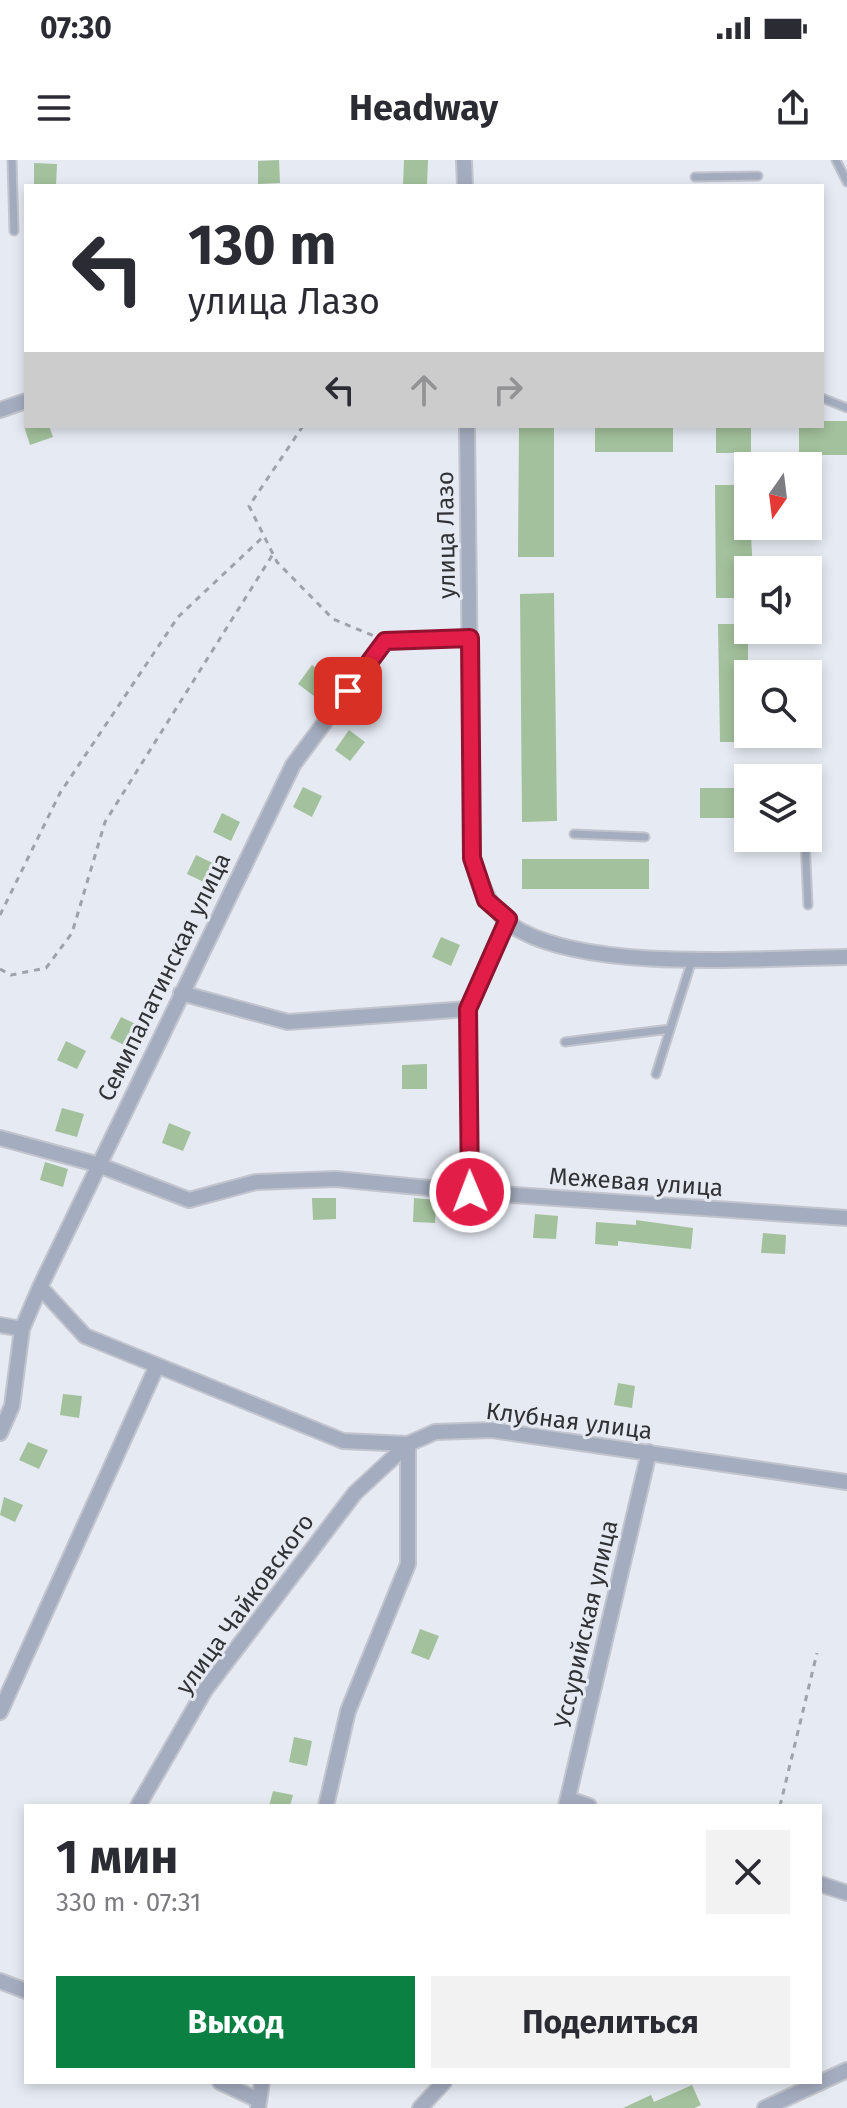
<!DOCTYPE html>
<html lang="ru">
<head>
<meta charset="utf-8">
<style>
	:root { --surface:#fff; --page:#f2f2f3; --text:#2b2b33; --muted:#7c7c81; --accent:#0b8043 }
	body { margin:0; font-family:"Fira Sans",sans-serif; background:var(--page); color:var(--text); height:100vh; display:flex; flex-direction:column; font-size:30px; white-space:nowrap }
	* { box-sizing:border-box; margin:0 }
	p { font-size:26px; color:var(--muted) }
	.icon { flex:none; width:44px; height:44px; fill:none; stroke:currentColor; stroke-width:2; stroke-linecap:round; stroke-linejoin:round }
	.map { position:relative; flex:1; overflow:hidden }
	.sheet { position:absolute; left:24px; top:1644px; width:798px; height:280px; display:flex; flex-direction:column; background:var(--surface); border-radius:0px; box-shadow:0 4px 12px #0003 }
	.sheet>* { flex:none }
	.guide { position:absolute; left:24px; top:24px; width:800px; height:244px; border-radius:0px; box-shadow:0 4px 12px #0003; background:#fff; color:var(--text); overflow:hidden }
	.needle { width:52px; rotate:194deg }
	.tools { position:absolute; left:734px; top:292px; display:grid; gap:16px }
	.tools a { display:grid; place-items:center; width:88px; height:88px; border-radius:0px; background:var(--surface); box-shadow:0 4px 12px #0003; font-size:40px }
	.pin { position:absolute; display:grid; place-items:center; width:68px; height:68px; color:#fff; margin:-34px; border-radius:16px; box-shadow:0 4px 12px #0006 }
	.me { position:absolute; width:88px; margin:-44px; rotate:359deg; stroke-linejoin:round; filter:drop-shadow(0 0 6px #0008) }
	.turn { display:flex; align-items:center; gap:28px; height:168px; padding:0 32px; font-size:36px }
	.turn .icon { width:104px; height:104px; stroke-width:2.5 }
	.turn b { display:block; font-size:56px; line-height:68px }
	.lanes { display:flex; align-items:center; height:76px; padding:0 32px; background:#0003; justify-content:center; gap:40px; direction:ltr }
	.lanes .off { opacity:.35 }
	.round { display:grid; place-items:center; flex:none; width:84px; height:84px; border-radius:0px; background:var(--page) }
	.overview { display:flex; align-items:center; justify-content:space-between; height:136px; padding:0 32px }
	h1 { font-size:48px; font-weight:700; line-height:60px }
	.action { display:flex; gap:16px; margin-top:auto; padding:16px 32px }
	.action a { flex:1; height:92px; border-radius:0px; background:var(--accent); color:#fff; font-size:32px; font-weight:700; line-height:92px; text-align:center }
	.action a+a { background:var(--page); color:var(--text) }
	.status { display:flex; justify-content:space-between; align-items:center; height:56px; padding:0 40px; background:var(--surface); direction:ltr }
	.status svg { height:22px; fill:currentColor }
	header { display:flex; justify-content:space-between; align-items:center; height:104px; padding:0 32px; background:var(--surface); font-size:36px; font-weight:700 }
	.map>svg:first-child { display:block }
</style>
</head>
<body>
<div class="status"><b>07:30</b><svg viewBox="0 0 49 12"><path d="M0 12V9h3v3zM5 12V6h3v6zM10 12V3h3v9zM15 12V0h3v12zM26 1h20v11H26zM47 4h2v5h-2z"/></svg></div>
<header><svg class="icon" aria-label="menu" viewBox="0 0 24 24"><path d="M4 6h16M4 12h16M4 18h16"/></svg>Headway<svg class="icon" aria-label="share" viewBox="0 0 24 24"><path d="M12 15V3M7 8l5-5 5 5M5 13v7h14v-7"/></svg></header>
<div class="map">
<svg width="847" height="1948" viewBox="0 0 847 1948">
	<rect width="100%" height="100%" fill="#e6eaf3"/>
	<!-- building -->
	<path fill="#a3c19c" d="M279,0L280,23L258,24V1Z
		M404,0H428L427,26H403Z
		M34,3L57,4L56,26H34Z
		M822,261H847V295H799V266H822Z
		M24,266H49L53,277L30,285Z
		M519,266H554V397H518Z
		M595,266H673V292H595Z
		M716,266H751V293H716Z
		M715,325H748L753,410H748V438H716Z
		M554,433L557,661L522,662L520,434Z
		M718,464H748V582H720Z
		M312,505L328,517L314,536L298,524Z
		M349,570L365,582L350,601L335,590Z
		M303,627L322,636L312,657L293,647Z
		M700,628H748V658H700Z
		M222,653L240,662L231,681L213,672Z
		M196,695L217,705L208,724L187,714Z
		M522,699H649V729H522Z
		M441,777L460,785L451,806L432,797Z
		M121,857L142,867L132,889L110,878Z
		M66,881L86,891L77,909L57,900Z
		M427,904V929H402V905Z
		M62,948L84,954L77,977L55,971Z
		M169,963L191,972L183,991L162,983Z
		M45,1002L68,1009L63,1027L40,1020Z
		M312,1038H336V1059L313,1060Z
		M414,1038L436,1040L435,1063L413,1062Z
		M535,1054L558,1056L556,1079L533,1078Z
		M636,1060L693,1068L691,1089L618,1081V1086L595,1084L596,1062L636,1065Z
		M763,1073L786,1075L785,1094L761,1093Z
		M618,1223L635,1226L632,1248L614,1245Z
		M63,1234L82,1236L79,1258L60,1255Z
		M28,1282L48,1290L39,1309L19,1300Z
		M4,1337L23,1345L15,1362L0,1355Z
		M420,1469L439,1476L429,1500L411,1493Z
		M294,1577L312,1581L307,1606L289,1602Z
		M273,1631L293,1635L290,1646H269Z
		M692,1925L701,1945L694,1948H623L651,1935L654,1942Z"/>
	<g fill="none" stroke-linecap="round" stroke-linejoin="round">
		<defs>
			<path id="lane" d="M12,0L14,71
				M836,0L847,22
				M695,17L758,16
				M822,238L847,248
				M574,674L645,677
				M805,679L808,745
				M565,882L670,869
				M656,914L692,800"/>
			<path id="street" d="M464,0L465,26
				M0,250L26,241
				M467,266L472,698C482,727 492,756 521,771C598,812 759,798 847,797
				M181,833L288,862L468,849
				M0,978L96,1004L189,1040L256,1022L336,1019L470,1032L847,1058
				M470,1032L468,849L508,759
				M40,1127L85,1176L343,1281L408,1284L435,1272L492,1270L847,1322
				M0,1165L22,1169
				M0,1273L12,1246L22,1169L40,1127L293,605L385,481L470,478
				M0,1552L156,1208
				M569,1639L589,1646
				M138,1646L205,1530L355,1333L408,1284
				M326,1646L348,1551L408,1404V1284
				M566,1646L649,1292
				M820,1724L847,1733
				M0,1821L26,1831
				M220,1922L258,1940
				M258,1948L262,1922
				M420,1948L444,1922
				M765,1948L847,1910"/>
		</defs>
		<!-- lane casing -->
		<use href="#lane" stroke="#c2c5cd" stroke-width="11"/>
		<!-- street casing -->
		<use href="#street" stroke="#c2c5cd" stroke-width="18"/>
		<!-- path -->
		<path stroke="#9fa2a8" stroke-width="3" stroke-dasharray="6 6" stroke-linecap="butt" d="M303,266L249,346L277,402L333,459L374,476
			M0,755L60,633L178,457L264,376
			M0,809L11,815L46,808L72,773L105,662L273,394
			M780,1646L817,1493"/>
		<!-- lane -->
		<use href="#lane" stroke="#a4adbf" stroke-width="7"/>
		<!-- street -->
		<use href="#street" stroke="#a4adbf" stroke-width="14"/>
	</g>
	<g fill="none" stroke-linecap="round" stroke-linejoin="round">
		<defs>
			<path id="route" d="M348,531L385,481L470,478L472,698L486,740L508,759L468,849L470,1032"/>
		</defs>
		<!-- route casing -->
		<use href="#route" stroke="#92132f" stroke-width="20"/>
		<!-- route -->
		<use href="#route" stroke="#e11d48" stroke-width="14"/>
	</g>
	<g text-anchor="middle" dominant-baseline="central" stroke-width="6" stroke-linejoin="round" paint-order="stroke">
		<!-- street labels -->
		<g font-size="24" fill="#303235" stroke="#e6eaf3">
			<text transform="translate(446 375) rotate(-91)">улица Лазо</text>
			<text transform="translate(164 817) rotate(-64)">Семипалатинская улица</text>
			<text transform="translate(636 1022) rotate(4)">Межевая улица</text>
			<text transform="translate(569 1261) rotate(7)">Клубная улица</text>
			<text transform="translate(245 1444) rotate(-54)">улица Чайковского</text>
			<text transform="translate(586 1464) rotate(-77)">Уссурийская улица</text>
		</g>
	</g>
</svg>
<div class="tools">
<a><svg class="needle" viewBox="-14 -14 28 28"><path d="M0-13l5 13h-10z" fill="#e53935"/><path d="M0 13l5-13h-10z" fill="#7c7c81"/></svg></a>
<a><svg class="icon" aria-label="sound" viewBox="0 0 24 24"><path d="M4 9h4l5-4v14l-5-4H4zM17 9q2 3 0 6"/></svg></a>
<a><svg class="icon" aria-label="search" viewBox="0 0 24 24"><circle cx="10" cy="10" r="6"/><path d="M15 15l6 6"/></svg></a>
<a><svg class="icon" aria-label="layers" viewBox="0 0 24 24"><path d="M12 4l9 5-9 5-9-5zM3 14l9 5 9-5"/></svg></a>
</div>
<div class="pin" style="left:348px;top:531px;background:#d93025"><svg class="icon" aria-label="arrive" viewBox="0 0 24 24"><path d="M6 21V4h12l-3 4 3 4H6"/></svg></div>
<svg class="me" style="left:470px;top:1032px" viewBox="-20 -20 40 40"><circle r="17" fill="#e11d48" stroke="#fff" stroke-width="3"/><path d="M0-11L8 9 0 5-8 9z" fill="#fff"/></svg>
<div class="guide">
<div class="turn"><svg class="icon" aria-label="left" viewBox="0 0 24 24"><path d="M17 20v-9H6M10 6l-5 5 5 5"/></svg><div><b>130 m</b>улица Лазо</div></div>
<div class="lanes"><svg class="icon" aria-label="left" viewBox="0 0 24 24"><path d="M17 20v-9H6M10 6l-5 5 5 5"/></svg><svg class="icon off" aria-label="ahead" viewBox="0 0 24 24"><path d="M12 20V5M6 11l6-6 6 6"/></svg><svg class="icon off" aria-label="right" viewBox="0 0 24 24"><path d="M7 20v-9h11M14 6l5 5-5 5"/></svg></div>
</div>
<section class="sheet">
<div class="overview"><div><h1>1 мин</h1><p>330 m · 07:31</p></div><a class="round"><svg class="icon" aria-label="close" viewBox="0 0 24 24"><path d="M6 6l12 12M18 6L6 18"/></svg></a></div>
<div class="action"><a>Выход</a><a>Поделиться</a></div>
</section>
</div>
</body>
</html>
